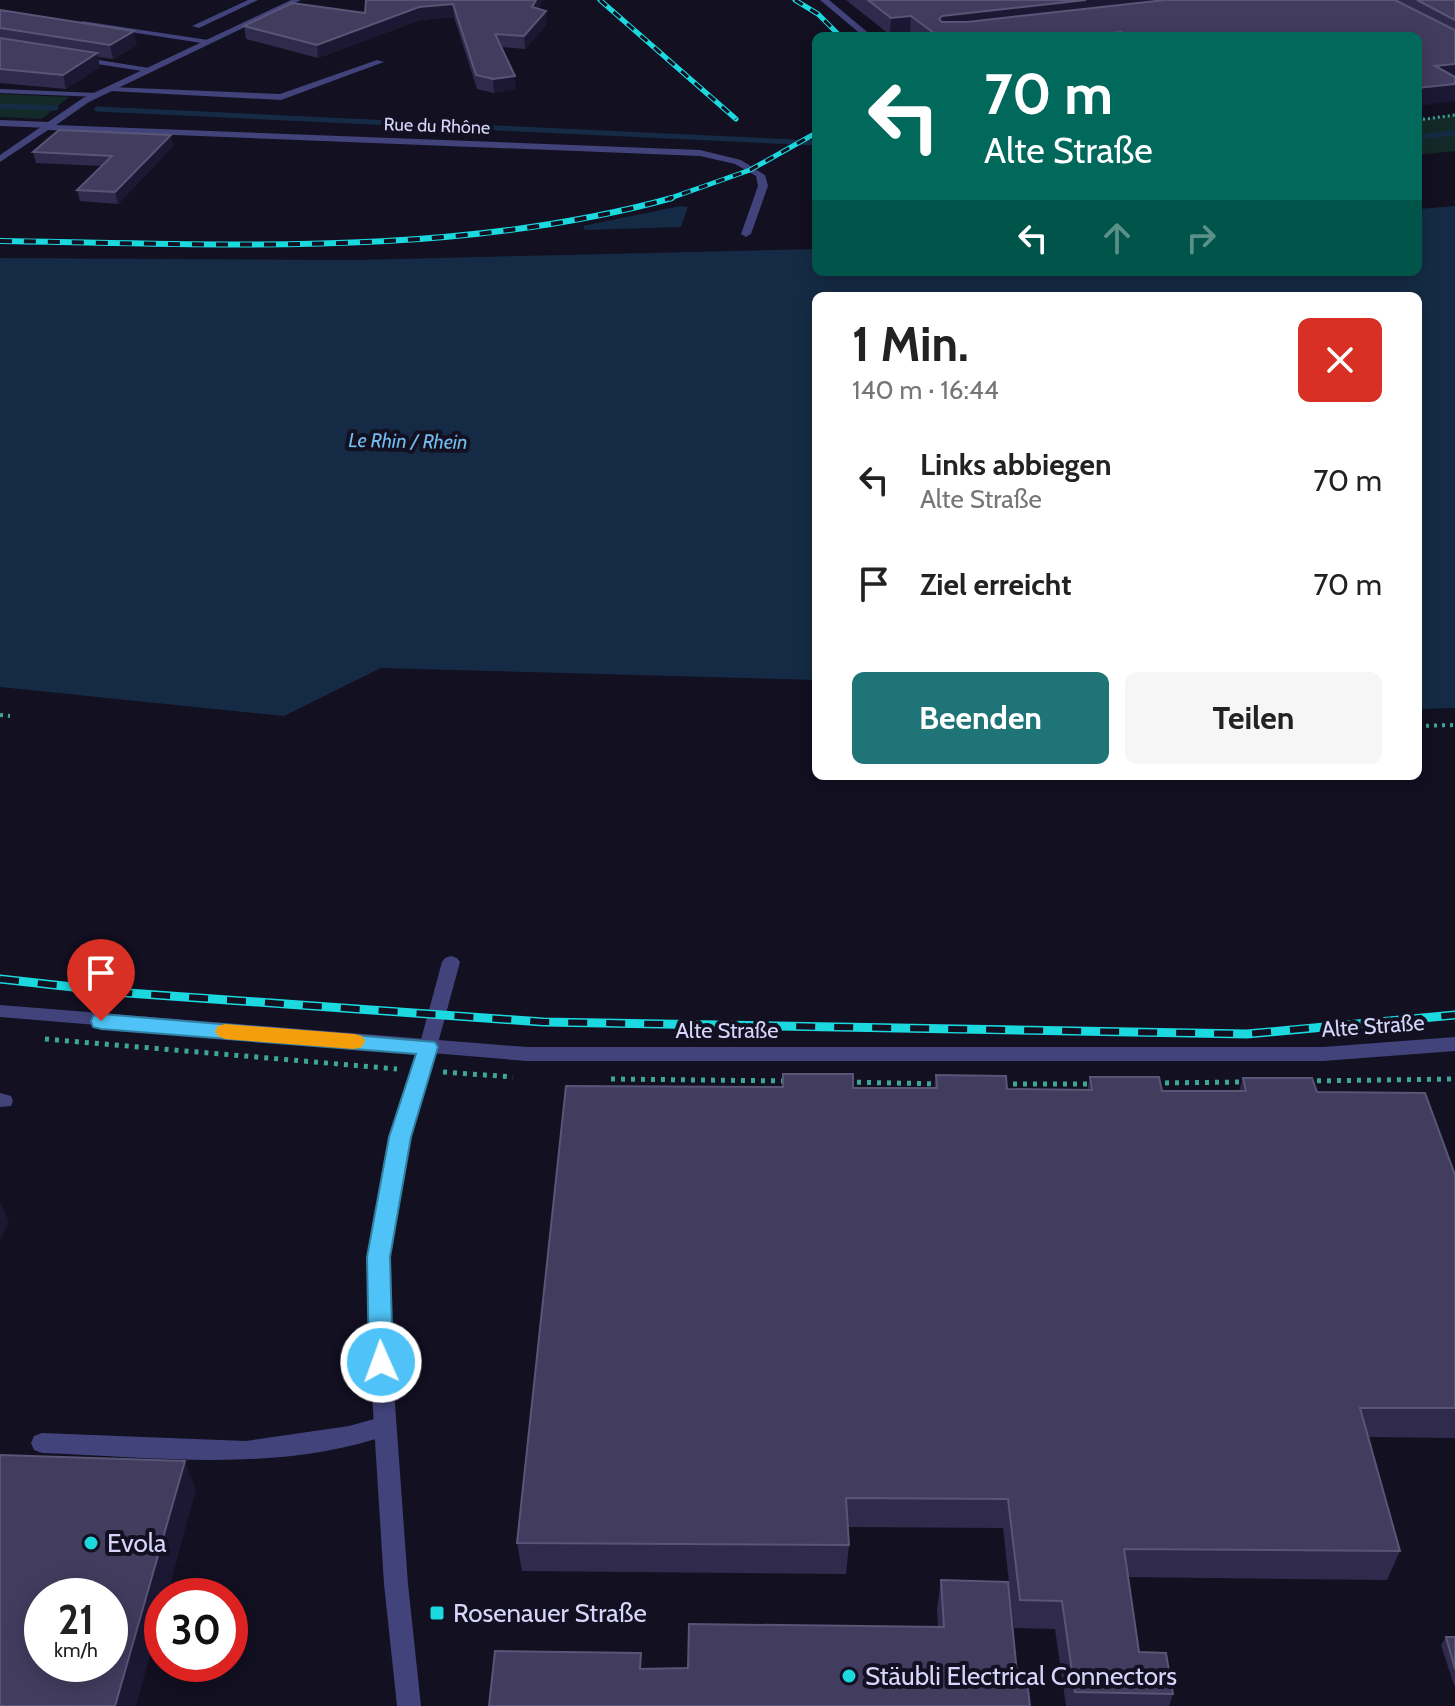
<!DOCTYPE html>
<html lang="de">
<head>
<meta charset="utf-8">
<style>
	:root { --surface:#fff; --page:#f6f6f6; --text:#222; --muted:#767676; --accent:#1f7477 }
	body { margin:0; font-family:Cabin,sans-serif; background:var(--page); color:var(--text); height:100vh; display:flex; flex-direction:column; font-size:30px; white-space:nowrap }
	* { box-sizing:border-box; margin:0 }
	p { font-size:26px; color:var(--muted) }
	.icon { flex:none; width:44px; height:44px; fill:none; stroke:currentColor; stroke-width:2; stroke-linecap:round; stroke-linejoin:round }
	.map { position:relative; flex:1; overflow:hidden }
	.details { position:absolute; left:812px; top:292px; width:610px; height:488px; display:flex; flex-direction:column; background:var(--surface); border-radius:12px; box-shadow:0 4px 20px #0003 }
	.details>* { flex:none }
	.top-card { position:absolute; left:812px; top:32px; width:610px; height:244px; border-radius:12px; box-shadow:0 4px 20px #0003; background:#00695c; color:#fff; overflow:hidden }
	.speed { position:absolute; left:24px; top:1578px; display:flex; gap:16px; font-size:40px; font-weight:700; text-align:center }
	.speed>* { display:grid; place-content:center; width:104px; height:104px; border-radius:50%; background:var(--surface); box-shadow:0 4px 20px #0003; line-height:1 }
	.speed small { font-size:20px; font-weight:400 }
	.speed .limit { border:12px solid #d22; background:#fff; color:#111 }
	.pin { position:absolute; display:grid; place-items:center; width:68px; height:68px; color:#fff; margin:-82px -34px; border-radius:50% 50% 50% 0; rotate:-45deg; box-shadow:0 0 8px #0007 }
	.pin .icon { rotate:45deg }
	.me { position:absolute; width:88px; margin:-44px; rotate:358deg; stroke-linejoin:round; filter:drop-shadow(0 0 6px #0008) }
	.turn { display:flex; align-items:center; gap:28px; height:168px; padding:0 40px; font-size:36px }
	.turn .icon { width:104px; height:104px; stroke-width:2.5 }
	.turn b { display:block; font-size:56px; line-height:68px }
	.lanes { display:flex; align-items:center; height:76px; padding:0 40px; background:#0003; justify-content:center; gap:40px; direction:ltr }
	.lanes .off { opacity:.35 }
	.round { display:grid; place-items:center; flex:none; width:84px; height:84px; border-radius:12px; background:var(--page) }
	.head { display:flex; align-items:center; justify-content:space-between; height:136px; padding:0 40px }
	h1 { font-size:48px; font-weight:700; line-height:60px }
	.action { display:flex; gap:16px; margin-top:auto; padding:16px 40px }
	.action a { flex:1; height:92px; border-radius:12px; background:var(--accent); color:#fff; font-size:32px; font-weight:700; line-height:92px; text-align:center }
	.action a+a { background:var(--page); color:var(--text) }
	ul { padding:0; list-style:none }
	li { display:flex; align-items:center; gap:24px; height:104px; padding:0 40px }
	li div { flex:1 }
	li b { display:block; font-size:30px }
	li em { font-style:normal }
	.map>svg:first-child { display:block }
</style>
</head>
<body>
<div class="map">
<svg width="1455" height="1706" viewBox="0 0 1455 1706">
	<rect width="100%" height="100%" fill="#121021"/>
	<!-- green -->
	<path fill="#142a28" d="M0,94L69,97L42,119L0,117Z
		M1455,115V151L1418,155V120Z"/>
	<!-- water -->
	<path fill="#152b45" d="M680,206L688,207L681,227L585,230L583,226Z
		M1455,206V708L1418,709V296H816V680L381,668L284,716L0,687V258L355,260L816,249V272H1418V209Z"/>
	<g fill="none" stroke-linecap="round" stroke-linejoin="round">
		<!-- stream -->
		<path stroke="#152b45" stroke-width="5" d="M0,106L56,108
			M97,109L816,143
			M1418,137L1455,133"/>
		<!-- path-far2 -->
		<path stroke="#3da698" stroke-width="3" stroke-dasharray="2 3" stroke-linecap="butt" d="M1418,120L1455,115"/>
		<!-- path-far1 -->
		<path stroke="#3da698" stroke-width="4" stroke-dasharray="3 5" stroke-linecap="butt" d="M0,715L10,716
			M1418,726L1455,725"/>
		<!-- path -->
		<path stroke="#3da698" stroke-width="5" stroke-dasharray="4 6" stroke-linecap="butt" d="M45,1039L397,1069
			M443,1072L513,1077
			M611,1079L789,1081
			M1307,1081L1455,1079
			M847,1082L941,1084
			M1155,1083L1245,1082
			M1003,1084H1093"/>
		<!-- service -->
		<path fill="#41437a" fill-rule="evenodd" d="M248,0H258L199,28L192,26Z
			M820,0H829L872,36H863Z
			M82,21L208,40L212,42L208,44L85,25Z
			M80,57L149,68L153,70L149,72L77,61Z
			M377,60L384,62L281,100L110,91L106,89L110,87L280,94Z
			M0,89L98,93L102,95L98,97L0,93Z
			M0,120L49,122L53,125L49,128L0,126Z
			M451,956L457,958L460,962L437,1047L434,1052H422L419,1047L442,962L445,958Z
			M0,1093L11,1096L13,1101L11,1106L0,1107Z
			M385,1416L393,1419L396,1426L393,1433C283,1474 157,1457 42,1453L34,1450L31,1443L34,1436L42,1433L246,1441L349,1426Z"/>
		<!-- minor -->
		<path fill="#41437a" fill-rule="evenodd" d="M291,0H301L89,102L56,125L700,150L741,160L765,175L768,186L751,234L746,237L741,234L758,186L756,176L735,164L700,156L48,130L0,162V155L83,98Z
			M428,1040L434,1042L437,1047L409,1137L388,1257L392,1362L408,1584L421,1706H397L384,1584L370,1362L368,1257L391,1137L419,1047L422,1042Z"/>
		<!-- tertiary -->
		<path fill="#41437a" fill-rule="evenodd" d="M0,1005L527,1047H1323L1455,1037V1051L1323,1061H527L0,1017Z"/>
		<defs>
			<path id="rail-far2" d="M600,0L736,119
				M795,0L818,14L840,36
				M665,200L750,170L816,133"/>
			<path id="rail-far1" d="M0,241C224,244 454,258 672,198"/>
			<path id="rail" d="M0,979L128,993L543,1022L1247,1034L1455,1015"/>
		</defs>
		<!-- rail-far2 casing -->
		<use href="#rail-far2" stroke="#1bd9df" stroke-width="5"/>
		<!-- rail-far1 casing -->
		<use href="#rail-far1" stroke="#1bd9df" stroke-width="6"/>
		<!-- rail casing -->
		<use href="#rail" stroke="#1bd9df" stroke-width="9"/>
		<!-- rail-far2 -->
		<use href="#rail-far2" stroke="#121021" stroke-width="3" stroke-dasharray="9" stroke-linecap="butt"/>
		<!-- rail-far1 -->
		<use href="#rail-far1" stroke="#121021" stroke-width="4" stroke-dasharray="12" stroke-linecap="butt"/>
		<!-- rail -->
		<use href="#rail" stroke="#121021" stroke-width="6" stroke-dasharray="19" stroke-linecap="butt"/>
	</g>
	<!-- wall -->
	<path fill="#302b4c" d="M366,0L539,9L547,24L525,49L501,47L516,89L494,93L477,89L454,17L420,20L318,58L246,39L244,26L365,13Z
		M846,0H1455V101L1418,36H913L910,33L890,35Z
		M0,10L137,45L113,59L98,57L100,67L66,89L0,83Z
		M173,146L118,204L80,201L77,190L102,166L36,163L33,152Z
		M936,1075L1007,1089L1087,1090L1090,1077L1162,1091H1239L1243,1078L1317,1092L1455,1175V1438L1369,1437L1400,1551L1387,1580L1128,1577L1139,1652L1173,1694L1169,1706H1066L1055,1629L1014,1628L1003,1528L848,1527L849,1545L846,1574L522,1571L517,1543L853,1088H934Z
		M941,1580L1017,1673L642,1669L688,1668L938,1627L937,1609Z
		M1446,1637H1455V1685H1454L1441,1645Z"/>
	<!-- shaded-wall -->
	<path fill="#1c1833" d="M536,0H543L533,20L532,7Z
		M1086,0H1230L941,33L939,19L942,16Z
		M453,4L454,17L420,20L318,58L317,45L419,7Z
		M546,11L547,24L525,49L524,36Z
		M911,16L910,33L890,35L891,18Z
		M134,31L137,45L113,59L110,45Z
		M1121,32V36H1081Z
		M97,53L100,67L66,89L63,75Z
		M1455,64V81L1435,66Z
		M515,76L516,89L494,93L493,79Z
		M1455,84V101L1418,106V88Z
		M171,135L173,146L118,204L115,192Z
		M0,1201L9,1222L0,1240Z
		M185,1461L196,1490L167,1596H162V1613L136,1706H115Z"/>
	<!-- building -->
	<path fill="#423d5f" stroke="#595577" stroke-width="2" fill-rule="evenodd" d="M366,0H536L532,7L546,11L524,36L495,34L515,76L493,79L476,75L453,4L419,7L317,45L244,26L292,3L365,13Z
		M868,0H1086L942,16L939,19L942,22H967L1165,0H1395L1455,30V64L1435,66L1455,77V84L1418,88V36H1127L1121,32L1081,36H938L911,16L891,18Z
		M1417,0H1455V20Z
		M0,10L134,31L110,45L0,28Z
		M0,38L97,53L63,75L0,69Z
		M59,130L171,135L115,192L77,190L112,156L33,152Z
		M783,1074H853V1088H937L936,1075L1006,1076L1007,1089L1092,1090L1090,1077H1159L1162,1091H1246L1243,1078H1312L1317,1092L1425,1093L1455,1175V1408H1360L1400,1551L1124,1549L1139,1652L1166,1653L1173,1694L1075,1692L1062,1601L1020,1600L1008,1499L846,1498L849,1545L517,1543L566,1086L783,1087Z
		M0,1455L185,1461L115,1706H0ZM42,1596H110V1664H42Z
		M941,1580L1008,1582L1017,1673H1026L1030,1706H489L495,1651L641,1653L640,1669L688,1668L689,1624L944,1627Z
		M1446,1637H1455V1669Z"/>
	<!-- route -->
	<path fill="#4fc3f7" stroke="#337fa1" stroke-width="2" d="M101,1014L435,1042L438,1047L411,1137L390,1257L393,1362L390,1370L381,1373L372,1370L369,1362L367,1257L389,1137L416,1054L101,1029L93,1027L91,1021L93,1016Z"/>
	<!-- slow -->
	<path fill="#f59e0b" d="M225,1024L354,1034L362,1036L365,1041L362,1047L354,1049L225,1039L218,1036L215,1031L218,1026Z"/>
	<!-- markers -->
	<g fill="#1bd9df" stroke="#121021" stroke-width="3">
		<circle cx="91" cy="1543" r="8"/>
		<rect x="429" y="1605" width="16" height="16" rx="4"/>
		<circle cx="849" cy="1676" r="8"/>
	</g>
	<g text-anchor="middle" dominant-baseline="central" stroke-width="8" stroke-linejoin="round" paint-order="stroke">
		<!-- far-street labels -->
		<g font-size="18" fill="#d7d5fa" stroke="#121021">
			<text transform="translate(437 126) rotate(2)">Rue du Rhône</text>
		</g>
		<!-- far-water labels -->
		<g font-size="20" font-style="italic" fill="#70bced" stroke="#121021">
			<text transform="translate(408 441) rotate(1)">Le Rhin / Rhein</text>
		</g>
		<!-- street labels -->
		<g font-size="22" fill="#d7d5fa" stroke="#121021">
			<text transform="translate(1373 1026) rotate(-4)">Alte Straße</text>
			<text x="727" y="1030">Alte Straße</text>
		</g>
		<!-- near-poi labels -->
		<g font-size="26" fill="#d7d5fa" stroke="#121021" text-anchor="start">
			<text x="107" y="1543">Evola</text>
			<text x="453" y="1613">Rosenauer Straße</text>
			<text x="865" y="1676">Stäubli Electrical Connectors</text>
		</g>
	</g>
</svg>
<div class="speed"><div>21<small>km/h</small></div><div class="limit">30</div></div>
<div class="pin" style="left:101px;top:1021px;background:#d93025"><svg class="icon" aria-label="arrive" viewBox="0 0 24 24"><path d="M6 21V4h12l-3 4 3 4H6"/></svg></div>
<svg class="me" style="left:381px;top:1362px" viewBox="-20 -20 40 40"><circle r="17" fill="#4fc3f7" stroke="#fff" stroke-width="3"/><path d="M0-11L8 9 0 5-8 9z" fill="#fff"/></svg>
<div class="top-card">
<div class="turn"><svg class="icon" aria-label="left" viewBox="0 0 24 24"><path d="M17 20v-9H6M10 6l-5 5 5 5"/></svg><div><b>70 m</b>Alte Straße</div></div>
<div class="lanes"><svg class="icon" aria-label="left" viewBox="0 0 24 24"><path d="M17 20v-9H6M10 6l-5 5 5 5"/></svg><svg class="icon off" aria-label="ahead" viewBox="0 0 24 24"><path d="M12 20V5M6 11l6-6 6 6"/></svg><svg class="icon off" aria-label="right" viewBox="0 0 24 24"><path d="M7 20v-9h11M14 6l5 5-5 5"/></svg></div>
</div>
<section class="details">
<div class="head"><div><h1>1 Min.</h1><p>140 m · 16:44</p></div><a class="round" style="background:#d93025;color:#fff"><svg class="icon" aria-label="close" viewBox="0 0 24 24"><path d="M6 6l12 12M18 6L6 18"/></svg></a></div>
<ul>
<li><svg class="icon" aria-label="left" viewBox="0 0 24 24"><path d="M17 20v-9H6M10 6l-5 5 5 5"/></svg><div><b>Links abbiegen</b><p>Alte Straße</p></div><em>70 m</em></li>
<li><svg class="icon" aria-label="arrive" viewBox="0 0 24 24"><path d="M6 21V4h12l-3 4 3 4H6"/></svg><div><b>Ziel erreicht</b></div><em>70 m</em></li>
</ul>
<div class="action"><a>Beenden</a><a>Teilen</a></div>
</section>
</div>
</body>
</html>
